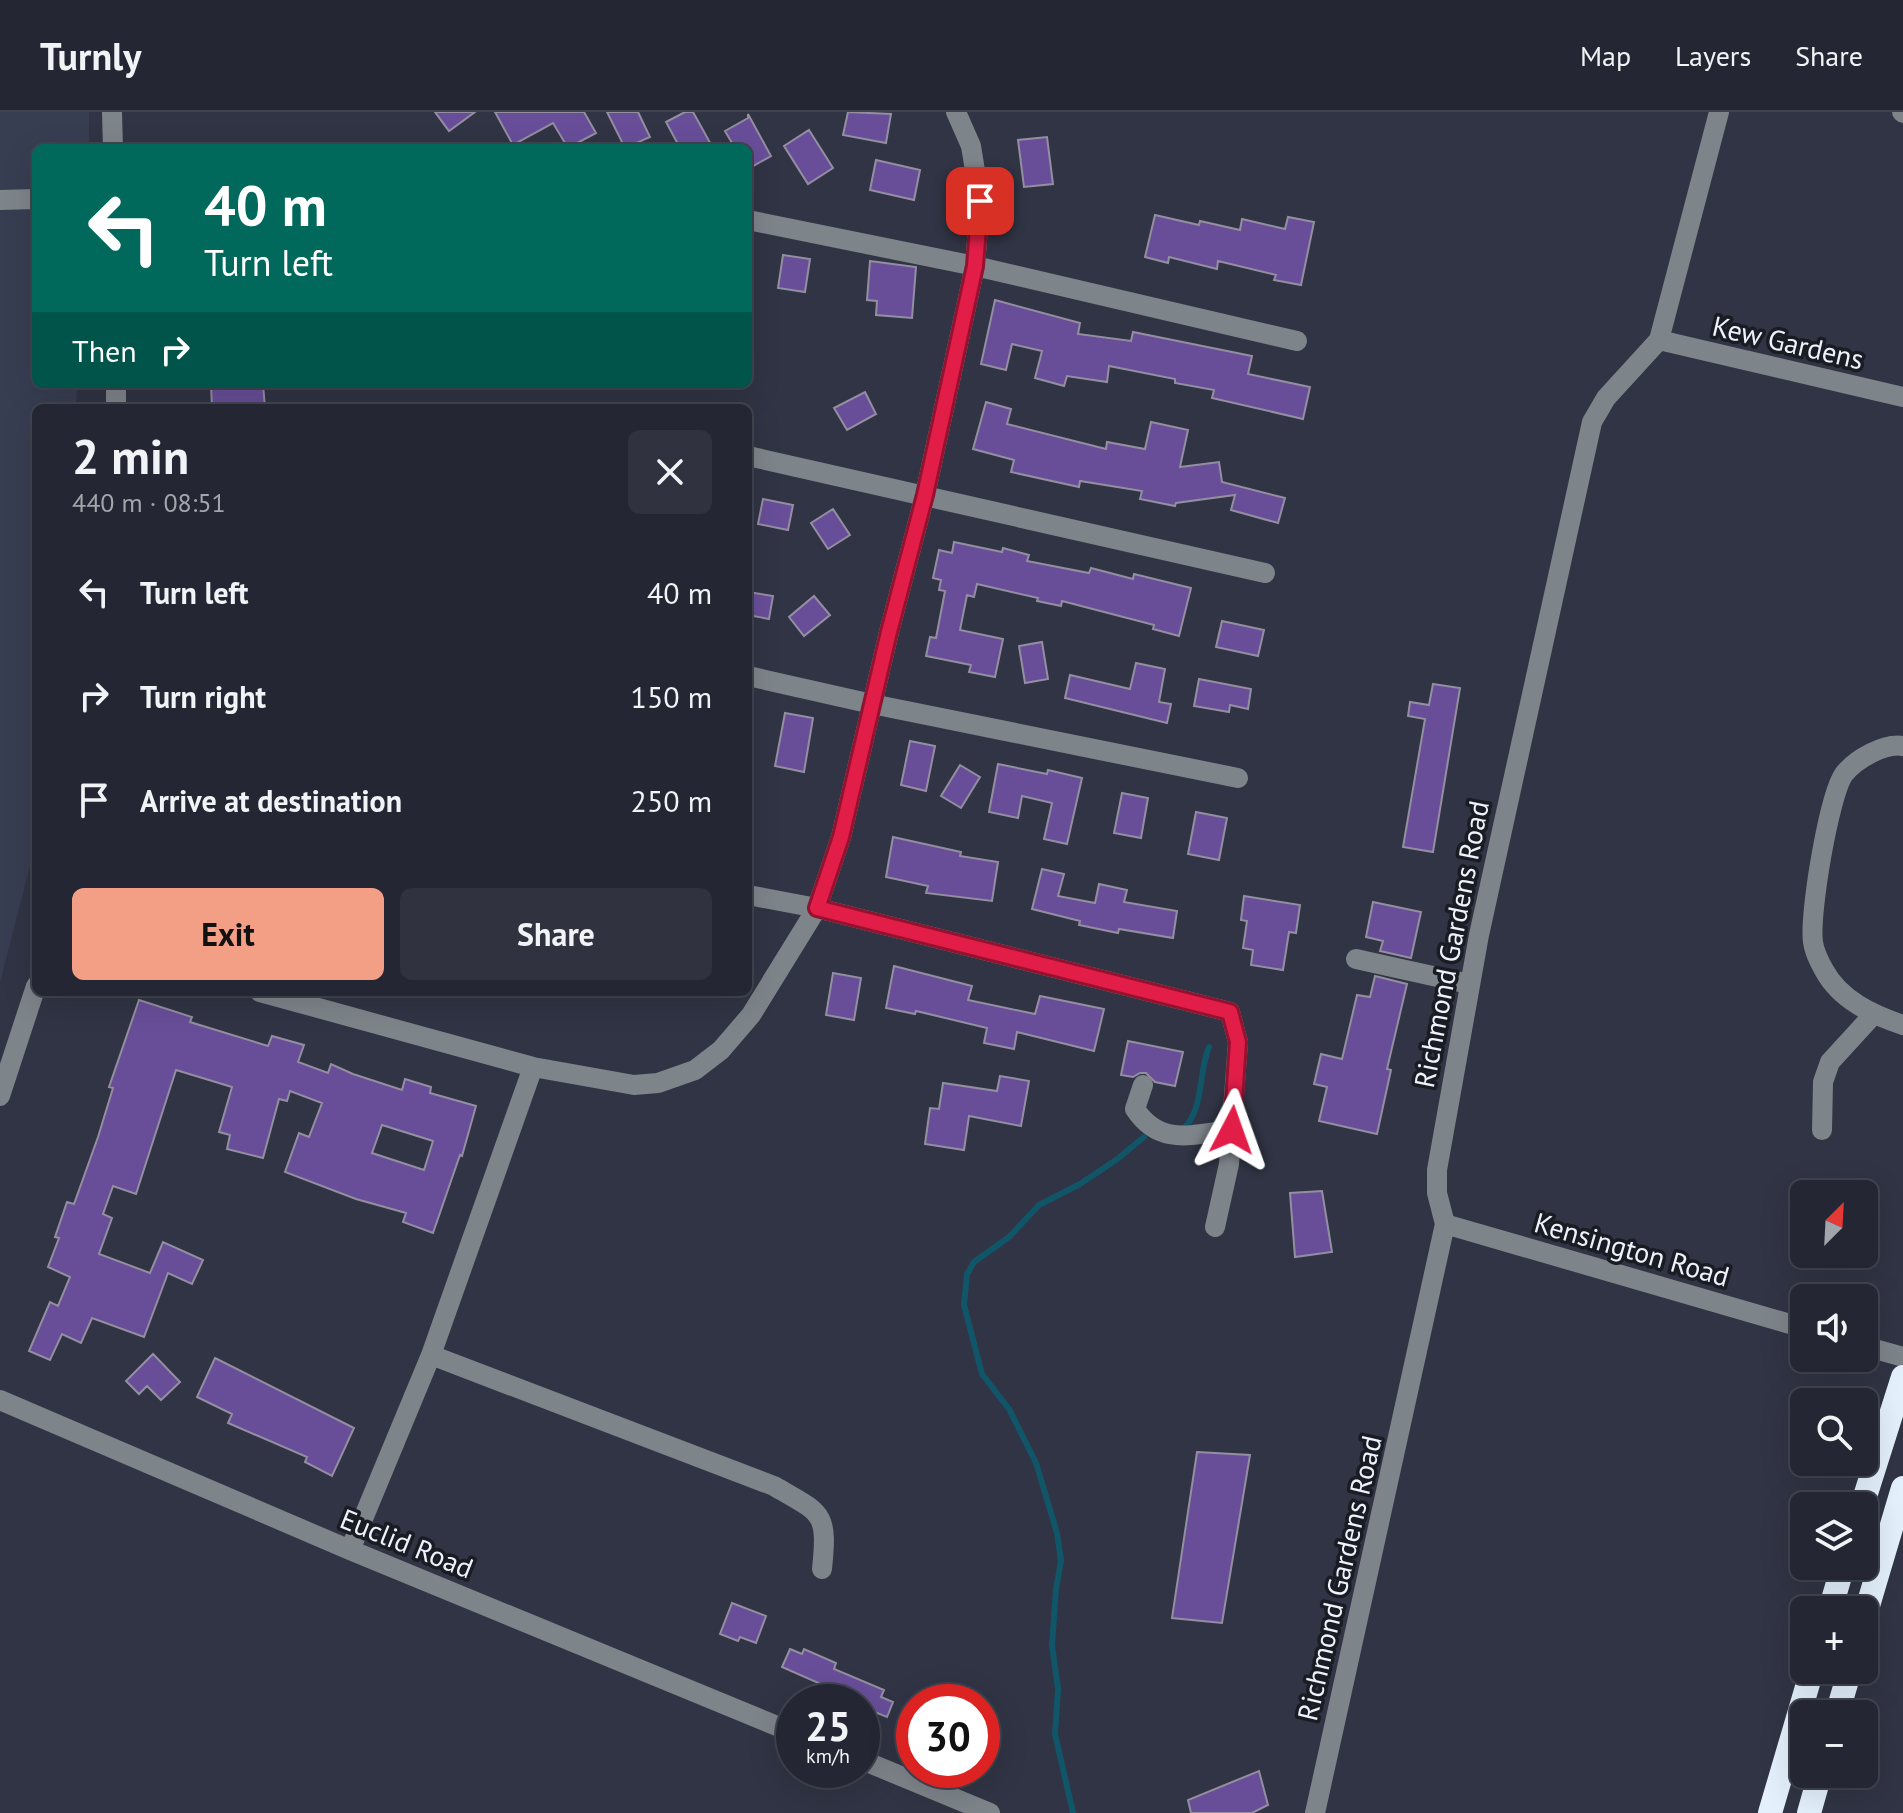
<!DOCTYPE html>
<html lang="en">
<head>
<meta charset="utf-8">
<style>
	:root { --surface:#242733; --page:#30333f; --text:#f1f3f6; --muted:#a3a5ac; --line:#41444e; --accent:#f39f85 }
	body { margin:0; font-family:"PT Sans",sans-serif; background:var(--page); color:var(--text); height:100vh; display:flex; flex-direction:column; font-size:30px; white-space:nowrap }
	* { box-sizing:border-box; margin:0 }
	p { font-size:26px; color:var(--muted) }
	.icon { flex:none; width:44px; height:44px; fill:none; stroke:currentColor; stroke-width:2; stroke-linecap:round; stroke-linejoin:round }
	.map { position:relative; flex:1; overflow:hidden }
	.sheet { position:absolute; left:32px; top:292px; width:720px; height:592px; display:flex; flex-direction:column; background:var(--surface); border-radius:12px; box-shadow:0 8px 32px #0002,0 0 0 2px var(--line) }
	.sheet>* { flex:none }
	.guide { position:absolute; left:32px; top:32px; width:720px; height:244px; border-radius:12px; box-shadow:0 8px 32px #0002,0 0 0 2px var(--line); background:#00695c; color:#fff; overflow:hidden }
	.needle { width:52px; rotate:24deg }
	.controls { position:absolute; left:1790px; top:1068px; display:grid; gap:16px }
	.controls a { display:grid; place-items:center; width:88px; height:88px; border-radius:12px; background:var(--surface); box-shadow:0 8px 32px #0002,0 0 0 2px var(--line); font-size:40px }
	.speed { position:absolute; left:776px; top:1572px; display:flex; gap:16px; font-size:40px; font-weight:700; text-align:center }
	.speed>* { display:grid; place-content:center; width:104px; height:104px; border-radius:50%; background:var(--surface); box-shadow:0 8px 32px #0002,0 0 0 2px var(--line); line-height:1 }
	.speed small { font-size:20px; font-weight:400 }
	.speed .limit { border:12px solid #d22; background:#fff; color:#111 }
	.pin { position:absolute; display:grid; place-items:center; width:68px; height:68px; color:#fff; margin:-34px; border-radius:16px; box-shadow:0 4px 12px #0006 }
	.me { position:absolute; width:88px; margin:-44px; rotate:4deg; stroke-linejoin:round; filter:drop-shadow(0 0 6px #0008) }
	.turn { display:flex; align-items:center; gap:28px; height:168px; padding:0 40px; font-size:36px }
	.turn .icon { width:104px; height:104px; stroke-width:2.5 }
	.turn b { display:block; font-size:56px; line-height:68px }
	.then { display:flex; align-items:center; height:76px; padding:0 40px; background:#0003; gap:16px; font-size:30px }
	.round { display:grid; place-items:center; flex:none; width:84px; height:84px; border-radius:12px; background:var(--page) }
	.headline { display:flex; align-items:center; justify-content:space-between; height:136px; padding:0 40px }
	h1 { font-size:48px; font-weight:700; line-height:60px }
	.cta { display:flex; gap:16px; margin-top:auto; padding:16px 40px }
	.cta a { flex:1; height:92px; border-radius:12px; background:var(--accent); color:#111; font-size:32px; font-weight:700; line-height:92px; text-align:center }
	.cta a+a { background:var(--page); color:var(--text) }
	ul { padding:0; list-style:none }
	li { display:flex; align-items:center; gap:24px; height:104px; padding:0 40px }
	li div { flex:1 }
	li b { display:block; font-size:30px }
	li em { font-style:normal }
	header { display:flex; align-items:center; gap:48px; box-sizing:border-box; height:112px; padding:0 40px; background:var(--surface); border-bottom:2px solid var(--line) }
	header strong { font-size:38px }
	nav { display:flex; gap:44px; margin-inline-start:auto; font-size:28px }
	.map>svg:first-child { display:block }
</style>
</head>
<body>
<header>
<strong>Turnly</strong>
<nav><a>Map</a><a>Layers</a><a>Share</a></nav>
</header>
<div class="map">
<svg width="1903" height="1701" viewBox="0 0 1903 1701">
	<rect width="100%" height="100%" fill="#303444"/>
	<!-- built -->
	<path fill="#383e52" d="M0,0H89V36H36V272H77L76,296H36V731L0,870Z"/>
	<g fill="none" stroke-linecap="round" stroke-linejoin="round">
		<!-- stream -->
		<path stroke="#115569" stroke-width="6" d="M1183,1017C1204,999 1198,961 1209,935
			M1073,1701L1055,1622L1058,1577L1052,1533L1056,1477L1061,1449L1057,1421L1036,1351L1009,1297L982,1262L964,1193L967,1162L974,1150L1009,1125L1039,1093L1080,1072L1116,1048L1144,1025"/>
	</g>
	<!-- building -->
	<path fill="#684e99" stroke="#938ea0" stroke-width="2" fill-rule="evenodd" d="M435,0H475L449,19Z
		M495,0H584L596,21L568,36L553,11L513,33Z
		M607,0H638L650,25L625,36Z
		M685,0H693L713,36H680L666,10Z
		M848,0L891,2L886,31L843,23Z
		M748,2L771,44L748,57V36H735L725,19L748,6Z
		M809,18L833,56L808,72L784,34Z
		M1047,25L1053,72L1024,75L1018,28Z
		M876,48L920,58L914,88L870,78Z
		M1155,103L1199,113L1200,109L1240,118L1242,107L1285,117L1288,105L1314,110L1301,173L1274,168L1276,163L1218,149L1217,157L1169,145L1168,151L1145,145Z
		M783,143L810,147L805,180L778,176Z
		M870,149L916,155L912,206L876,203L877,189L867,188Z
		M995,188L1080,211L1078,222L1131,229L1133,220L1252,244L1248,262L1310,275L1303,307L1212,286L1214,278L1175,271V267L1109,254L1107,270L1067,264L1064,274L1035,266L1042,239L1012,232L1006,258L981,252Z
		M211,272H263L265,296H212Z
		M865,280L876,302L847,318L834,296Z
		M986,290L1011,297L1007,312L1106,337L1107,330L1145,337L1151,310L1188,318L1180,355L1219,350L1222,370L1285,386L1278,411L1231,398L1235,383L1176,391L1175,394L1140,387L1142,379L1080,369L1079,375L1011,360L1014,348L973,337Z
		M763,387L793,393L788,418L758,412Z
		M833,397L850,423L828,437L811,411Z
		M954,430L1002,440L1003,436L1029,443L1027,449L1089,461L1091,456L1133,467L1134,462L1191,476L1179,524L1153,517L1154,513L1062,489L1061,494L1037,489L1038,486L977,472L974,485L967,483L960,518L1003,527L995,565L969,560L971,553L926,544L930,525L936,526L945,479L939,478L941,468L933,466L939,438L952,441Z
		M748,480L773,484L769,507L748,503Z
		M814,484L830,503L804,524L789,505Z
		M1222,509L1264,518L1258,544L1216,535Z
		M1042,530L1048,567L1025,571L1019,534Z
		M1136,551L1165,557L1159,590L1171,592L1167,611L1065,586L1070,563L1130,577Z
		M1199,567L1251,577L1248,597L1230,593L1229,600L1194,594Z
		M1433,572L1460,576L1433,740L1403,735L1425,607L1408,604L1410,590L1429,593Z
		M785,601L813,606L804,660L775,654Z
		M910,629L935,634L926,679L901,673Z
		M998,652L1047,662L1048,658L1082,666L1067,732L1044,727L1052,691L1022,684L1018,706L989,700Z
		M960,653L980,665L961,696L941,684Z
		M1122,681L1148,686L1141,726L1114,721Z
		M1196,700L1227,706L1219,748L1188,742Z
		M893,725L961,740L960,744L998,750L992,789L926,781L928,774L886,765Z
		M1042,757L1064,762L1058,784L1095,791L1099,772L1127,778L1124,790L1177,799L1173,826L1119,817L1118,821L1079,813L1080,809L1032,797Z
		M1244,784L1300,793L1296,821L1289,820L1283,858L1251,853L1253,838L1243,836L1247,809L1241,808Z
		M1373,790L1421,800L1411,846L1380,839L1383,829L1366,825Z
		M894,854L972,874L968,888L1035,902L1040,884L1104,897L1094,939L1017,920L1014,937L984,931L987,916L916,899L915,902L886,896Z
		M833,861L861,866L854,908L826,903Z
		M1375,864L1407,872L1387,957L1391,958L1377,1022L1319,1009L1327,975L1314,972L1321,942L1342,947L1357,883L1370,885Z
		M139,888L192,905L190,910L268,934L272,924L304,933L298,950L328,961L331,952L353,962L402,978L405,967L431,975L430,981L476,994L462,1044L460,1043L433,1121L403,1110L406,1101L356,1087L285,1060L299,1021L309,1025L322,991L290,979L287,989L279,987L263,1046L227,1037L230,1023L219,1020L232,975L176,958L136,1082L113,1074L103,1102L112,1106L99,1142L150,1161L163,1130L203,1148L192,1172L168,1161L144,1225L92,1206L81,1231L62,1222L50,1248L29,1239L50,1190L58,1194L70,1165L48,1155L59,1126L55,1125L67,1090L74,1092L98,1025L113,976L109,975ZM382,1013L433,1029L424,1058L372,1041Z
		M1128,929L1183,940L1175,974L1155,970L1146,961H1140L1133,965L1121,963Z
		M1000,964L1029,969L1021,1014L969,1004L964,1038L925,1032L930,996L939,997L943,971L997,979Z
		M1322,1079L1332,1140L1295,1145L1290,1081Z
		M153,1242L180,1270L161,1288L147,1274L139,1282L126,1269Z
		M215,1246L354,1316L332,1364L305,1350L307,1345L228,1311L232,1302L197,1285Z
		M1197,1340L1250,1343L1222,1511L1172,1506Z
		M732,1491L766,1504L756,1531L740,1525L738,1529L720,1522Z
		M790,1537L802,1542L804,1537L836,1551L834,1557L884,1578L881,1585L893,1590L887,1605L862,1595V1590H850L837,1585L839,1580L782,1555Z
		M1259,1659L1268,1693L1252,1701H1191L1188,1688Z"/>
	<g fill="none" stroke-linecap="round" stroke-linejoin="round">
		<!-- minor -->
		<path stroke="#7d848a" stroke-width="20" d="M112,0L113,36
			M1902,0L1903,1
			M0,88L36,87
			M748,108L975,154L1297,229
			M1659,228L1903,285
			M116,272V296
			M748,344L1265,461
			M748,564L872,592L1238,666
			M1903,634C1884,631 1856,647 1844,662C1829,683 1809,803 1813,830C1814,838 1820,851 1824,858C1840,888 1873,903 1903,913
			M748,783L817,796L1230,900L1238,930L1229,1052L1215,1115
			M1356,847L1469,872
			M260,880L533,955L634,973L658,971L695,958L721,938L751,903L817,796L841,725L889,520L925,383L975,154L980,89L971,34L956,0
			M1143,973L1135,997C1160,1035 1193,1022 1232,1018
			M0,984L36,874
			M1822,1018L1823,970L1830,950L1873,903
			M1445,1112L1804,1216
			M1864,1234L1903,1245
			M431,1243L774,1374C822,1402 828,1399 822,1457
			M0,1288L350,1438L794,1621
			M350,1438L431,1243L533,955
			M862,1648L990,1701
			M1315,1701L1445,1112L1437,1081V1058L1479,823L1592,310L1606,286L1659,228L1719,0"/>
		<!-- highway -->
		<path stroke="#e4f1fd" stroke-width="24" d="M1862,1394L1903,1265
			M1830,1498L1843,1454
			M1864,1507L1903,1376
			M1837,1602L1850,1558
			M1770,1701L1812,1558
			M1809,1701L1820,1662"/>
	</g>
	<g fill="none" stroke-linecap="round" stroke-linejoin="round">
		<defs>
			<path id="route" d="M980,89L975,154L925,383L889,520L841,725L817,796L1230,900L1238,930L1232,1018"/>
		</defs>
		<!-- route casing -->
		<use href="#route" stroke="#92132f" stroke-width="20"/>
		<!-- route -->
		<use href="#route" stroke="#e11d48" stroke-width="14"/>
	</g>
	<g text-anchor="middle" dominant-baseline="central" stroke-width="7" stroke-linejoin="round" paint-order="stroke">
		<!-- street labels -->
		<g font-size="28" fill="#eff2fd" stroke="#1a1c23">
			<text transform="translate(1788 230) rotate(13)">Kew Gardens</text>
			<text transform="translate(1451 832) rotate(-79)">Richmond Gardens Road</text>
			<text transform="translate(1632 1137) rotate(16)">Kensington Road</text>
			<text transform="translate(407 1431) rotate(22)">Euclid Road</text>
			<text transform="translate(1339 1466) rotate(-77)">Richmond Gardens Road</text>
		</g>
	</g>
</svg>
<div class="controls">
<a><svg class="needle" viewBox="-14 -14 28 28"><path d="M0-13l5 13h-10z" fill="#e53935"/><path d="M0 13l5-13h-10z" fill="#a3a5ac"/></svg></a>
<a><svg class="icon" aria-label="sound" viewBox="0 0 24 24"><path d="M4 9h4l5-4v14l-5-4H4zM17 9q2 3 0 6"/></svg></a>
<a><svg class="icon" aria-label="search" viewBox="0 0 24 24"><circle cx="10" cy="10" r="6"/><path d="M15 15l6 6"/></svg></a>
<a><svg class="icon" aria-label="layers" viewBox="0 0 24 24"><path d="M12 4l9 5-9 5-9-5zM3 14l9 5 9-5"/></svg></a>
<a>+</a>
<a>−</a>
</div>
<div class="speed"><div>25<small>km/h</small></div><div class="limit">30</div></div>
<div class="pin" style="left:980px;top:89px;background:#d93025"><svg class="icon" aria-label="arrive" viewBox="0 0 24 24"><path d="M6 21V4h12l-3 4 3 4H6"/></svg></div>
<svg class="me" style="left:1232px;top:1018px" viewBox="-20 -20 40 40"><path d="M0-17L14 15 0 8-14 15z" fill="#e11d48" stroke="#fff" stroke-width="4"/></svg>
<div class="guide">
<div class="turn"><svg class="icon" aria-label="left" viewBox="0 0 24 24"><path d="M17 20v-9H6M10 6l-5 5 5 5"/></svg><div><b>40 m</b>Turn left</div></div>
<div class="then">Then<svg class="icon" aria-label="right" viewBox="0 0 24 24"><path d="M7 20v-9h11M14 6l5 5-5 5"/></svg></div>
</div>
<section class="sheet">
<div class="headline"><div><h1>2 min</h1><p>440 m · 08:51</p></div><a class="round"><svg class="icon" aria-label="close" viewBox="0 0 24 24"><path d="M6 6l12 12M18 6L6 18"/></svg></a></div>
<ul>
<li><svg class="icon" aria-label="left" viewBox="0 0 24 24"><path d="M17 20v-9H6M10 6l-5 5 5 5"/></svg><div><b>Turn left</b></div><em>40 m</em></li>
<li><svg class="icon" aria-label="right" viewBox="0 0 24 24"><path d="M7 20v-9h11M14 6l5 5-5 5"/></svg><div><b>Turn right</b></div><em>150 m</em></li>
<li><svg class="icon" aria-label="arrive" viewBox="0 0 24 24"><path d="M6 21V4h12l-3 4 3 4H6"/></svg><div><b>Arrive at destination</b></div><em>250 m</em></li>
</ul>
<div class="cta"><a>Exit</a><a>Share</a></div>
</section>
</div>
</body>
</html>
